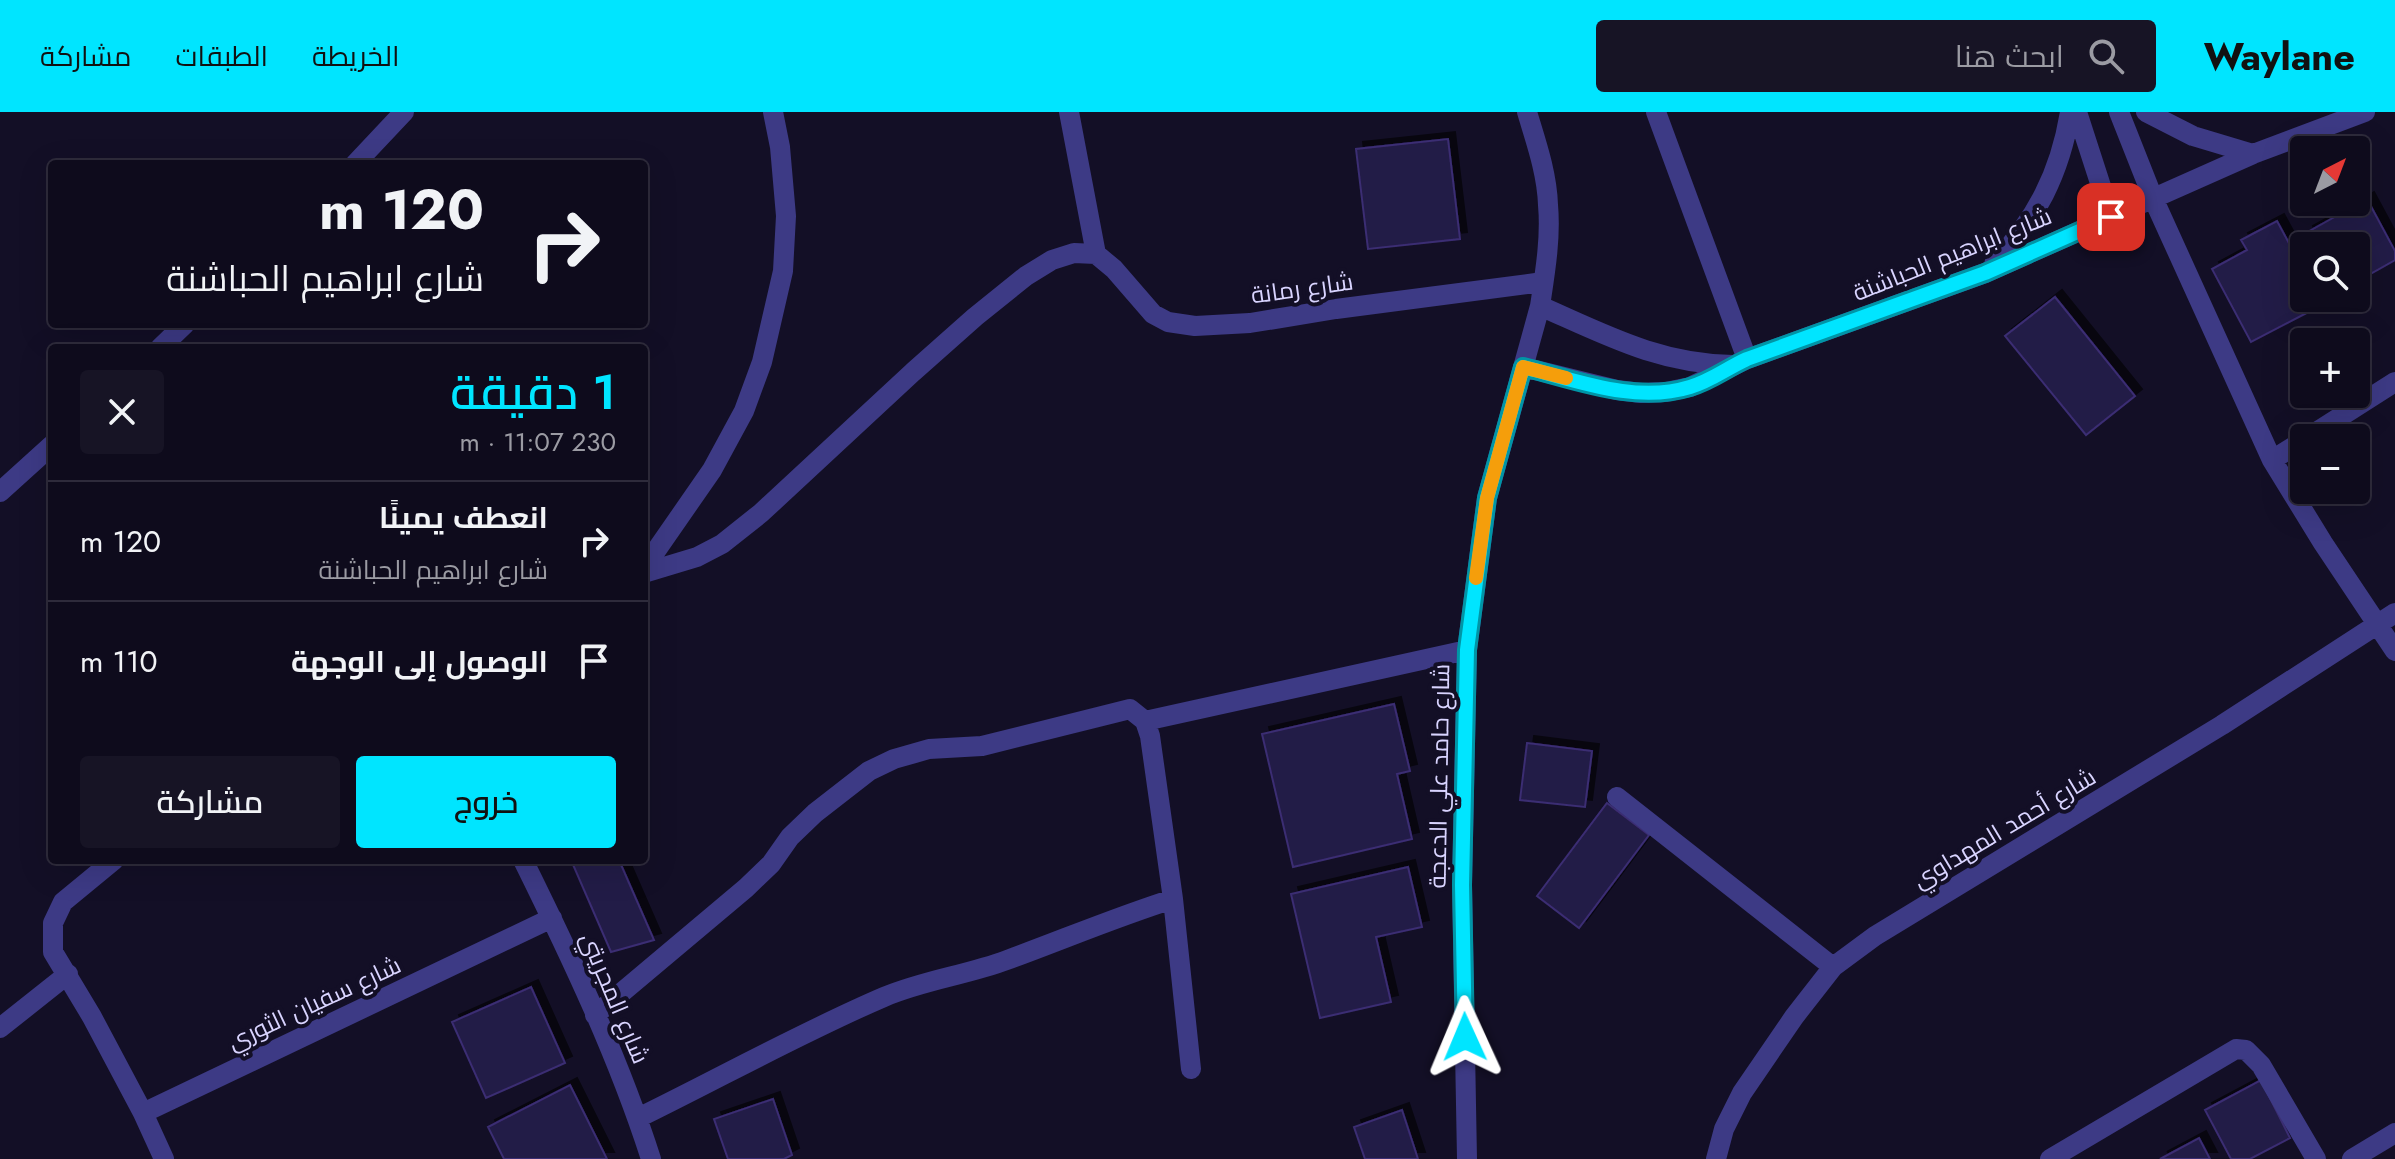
<!DOCTYPE html>
<html lang="ar">
<head>
<meta charset="utf-8">
<style>
	:root { --surface:#0e0b1c; --page:#171425; --text:#f1f3f6; --muted:#9b9ba3; --line:#2e2b3b; --accent:#00e5ff }
	body { margin:0; font-family:Jost,Cairo,sans-serif; background:var(--page); color:var(--text); direction:rtl; height:100vh; display:flex; flex-direction:column; font-size:30px; white-space:nowrap }
	* { box-sizing:border-box; margin:0 }
	p { font-size:26px; color:var(--muted) }
	.icon { flex:none; width:44px; height:44px; fill:none; stroke:currentColor; stroke-width:2; stroke-linecap:round; stroke-linejoin:round }
	.map { position:relative; flex:1; overflow:hidden; direction:ltr }
	.side { position:absolute; left:48px; top:232px; width:600px; height:520px; display:flex; flex-direction:column; background:var(--surface); border-radius:8px; box-shadow:0 8px 32px #0002,0 0 0 2px var(--line); direction:rtl }
	.side>* { flex:none }
	.banner { position:absolute; left:48px; top:48px; width:600px; height:168px; border-radius:8px; box-shadow:0 8px 32px #0002,0 0 0 2px var(--line); direction:rtl; background:#0e0b1c; color:var(--text); overflow:hidden }
	.needle { width:52px; rotate:42deg }
	.fabs { position:absolute; left:2290px; top:24px; display:grid; gap:16px }
	.fabs a { display:grid; place-items:center; width:80px; height:80px; border-radius:8px; background:var(--surface); box-shadow:0 8px 32px #0002,0 0 0 2px var(--line); font-size:40px }
	.pin { position:absolute; display:grid; place-items:center; width:68px; height:68px; color:#fff; margin:-34px; border-radius:16px; box-shadow:0 4px 12px #0006 }
	.me { position:absolute; width:88px; margin:-44px; rotate:359deg; stroke-linejoin:round; filter:drop-shadow(0 0 6px #0008) }
	.turn { display:flex; align-items:center; gap:28px; height:168px; padding:0 32px; font-size:36px }
	.turn .icon { width:104px; height:104px; stroke-width:2.5 }
	.turn b { display:block; font-size:56px; line-height:68px }
	.round { display:grid; place-items:center; flex:none; width:84px; height:84px; border-radius:8px; background:var(--page) }
	.summary { display:flex; align-items:center; justify-content:space-between; height:136px; padding:0 32px }
	h1 { font-size:48px; font-weight:600; line-height:60px; color:var(--accent) }
	.button { display:flex; gap:16px; margin-top:auto; padding:16px 32px }
	.button a { flex:1; height:92px; border-radius:8px; background:var(--accent); color:#111; font-size:32px; font-weight:600; line-height:92px; text-align:center }
	.button a+a { background:var(--page); color:var(--text) }
	ul { padding:0; list-style:none }
	li { display:flex; align-items:center; gap:24px; height:120px; padding:0 32px; border-top:2px solid var(--line) }
	li div { flex:1 }
	li b { display:block; font-size:30px }
	li em { font-style:normal }
	header { display:flex; align-items:center; gap:48px; box-sizing:border-box; height:112px; padding:0 40px; background:var(--accent); color:#111 }
	header strong { font-size:38px }
	nav { display:flex; gap:44px; margin-inline-start:auto; font-size:28px }
	.search { width:560px; height:72px; background:var(--page); display:flex; align-items:center; gap:20px; box-sizing:border-box; padding:0 28px; border-radius:8px; color:var(--muted); font-size:30px }
	.map>svg:first-child { display:block }
</style>
</head>
<body>
<header>
<strong>Waylane</strong>
<div class="search"><svg class="icon" aria-label="search" viewBox="0 0 24 24"><circle cx="10" cy="10" r="6"/><path d="M15 15l6 6"/></svg>ابحث هنا</div>
<nav><a>الخريطة</a><a>الطبقات</a><a>مشاركة</a></nav>
</header>
<div class="map">
<svg width="2395" height="1047" viewBox="0 0 2395 1047">
	<defs>
		<filter id="shadow"><feDropShadow dx="7" dy="-7" stdDeviation="0" flood-color="#0009"/></filter>
	</defs>
	<rect width="100%" height="100%" fill="#130f26"/>
	<!-- building -->
	<path fill="#241b47" stroke="#3b2d73" stroke-width="2" filter="url(#shadow)" d="M1448,27L1460,127L1368,137L1356,37Z
		M2367,87L2395,139V148L2356,170V134H2313L2306,121Z
		M2277,109L2304,159V186H2318L2322,193L2251,230L2212,157L2247,138L2241,128Z
		M2055,185L2135,284L2086,323L2005,224Z
		M1394,592L1410,659L1397,662L1412,727L1293,755L1262,622Z
		M1527,631L1592,639L1585,695L1520,688Z
		M1607,691L1649,723L1579,816L1537,784Z
		M571,748H619L654,828L611,840Z
		M1408,755L1422,815L1376,825L1391,890L1320,906L1291,782Z
		M531,875L565,951L486,986L452,910Z
		M2261,968L2290,1026L2250,1047H2231L2205,998Z
		M570,973L607,1047H504L488,1015Z
		M773,987L792,1043L784,1047H728L714,1007Z
		M1402,998L1418,1047H1365L1354,1015Z
		M2199,1026L2210,1047H2160Z"/>
	<g fill="none" stroke-linecap="round" stroke-linejoin="round">
		<!-- minor -->
		<path stroke="#3d3a85" stroke-width="20" d="M1069,0L1096,142
			M1656,0L1747,247
			M2077,0L2111,105
			M2119,0L2153,86L2272,348L2323,431L2395,539
			M2146,0L2193,24L2253,42
			M355,52L404,0
			M1096,142L1114,157L1153,202L1168,210L1195,214L1250,211L1336,197L1543,170
			M1994,152C2036,107 2060,62 2070,0
			M1540,194C1606,223 1659,252 1733,253
			M160,236L185,212
			M1523,255L1617,278L1641,281L1666,280L1690,275L1747,247L1985,161L2253,42L2365,0
			M2307,326L2395,270
			M2272,348L2304,328
			M0,380L52,333
			M644,456L712,358L744,299L762,250L783,159L786,104L780,35L773,0
			M644,461L697,445L722,432L761,401L913,260L975,205L1026,164L1052,148L1074,141L1096,142
			M1145,609L1467,538
			M1617,685L1833,855
			M114,748L63,790L53,811V840L92,905L143,1001L164,1047
			M523,748C571,845 618,944 651,1047
			M595,903L746,776L771,752L790,725L815,701L869,659L894,647L929,637L982,634L1130,597L1145,609L1150,624L1173,787L1191,957
			M0,916L68,862
			M143,1001L552,806
			M638,1006C720,966 800,921 884,885C924,868 967,863 1007,848C1062,828 1116,805 1173,787
			M1467,1047L1462,773L1467,538L1487,386L1540,194C1545,161 1551,126 1548,93C1547,61 1536,30 1527,0
			M1716,1047L1724,1017L1742,981L1794,905L1833,855L1875,824L2222,613L2395,501
			M2050,1047L2236,937L2246,938L2261,953L2316,1047
			M2352,1047L2395,1021"/>
	</g>
	<g fill="none" stroke-linecap="round" stroke-linejoin="round">
		<defs>
			<path id="route" d="M1465,925L1462,773L1467,538L1487,386L1523,255C1576,268 1635,292 1690,275C1711,269 1727,256 1747,247L1985,161L2111,105"/>
		</defs>
		<!-- route casing -->
		<use href="#route" stroke="#0095a6" stroke-width="20"/>
		<!-- route -->
		<use href="#route" stroke="#00e5ff" stroke-width="14"/>
		<!-- slow -->
		<path stroke="#f59e0b" stroke-width="14" d="M1476,466L1487,386L1523,255L1566,266"/>
	</g>
	<g text-anchor="middle" dominant-baseline="central" stroke-width="8" stroke-linejoin="round" paint-order="stroke">
		<!-- street labels -->
		<g font-size="24" fill="#d9d4ff" stroke="#130f26">
			<text transform="translate(1952 142) rotate(-22)">شارع ابراهيم الحباشنة</text>
			<text transform="translate(1302 176) rotate(-8)">شارع رمانة</text>
			<text transform="translate(1439 664) rotate(-89)">شارع حامد علي الدعجة</text>
			<text transform="translate(2004 716) rotate(-31)">شارع أحمد المهداوي</text>
			<text transform="translate(615 886) rotate(67)">شارع المجريتي</text>
			<text transform="translate(314 891) rotate(-25)">شارع سفيان الثوري</text>
		</g>
	</g>
</svg>
<div class="fabs">
<a><svg class="needle" viewBox="-14 -14 28 28"><path d="M0-13l5 13h-10z" fill="#e53935"/><path d="M0 13l5-13h-10z" fill="#9b9ba3"/></svg></a>
<a><svg class="icon" aria-label="search" viewBox="0 0 24 24"><circle cx="10" cy="10" r="6"/><path d="M15 15l6 6"/></svg></a>
<a>+</a>
<a>−</a>
</div>
<div class="pin" style="left:2111px;top:105px;background:#d93025"><svg class="icon" aria-label="arrive" viewBox="0 0 24 24"><path d="M6 21V4h12l-3 4 3 4H6"/></svg></div>
<svg class="me" style="left:1465px;top:925px" viewBox="-20 -20 40 40"><path d="M0-17L14 15 0 8-14 15z" fill="#00e5ff" stroke="#fff" stroke-width="4"/></svg>
<div class="banner">
<div class="turn"><svg class="icon" aria-label="right" viewBox="0 0 24 24"><path d="M7 20v-9h11M14 6l5 5-5 5"/></svg><div><b>120 m</b>شارع ابراهيم الحباشنة</div></div>
</div>
<section class="side">
<div class="summary"><div><h1>1 دقيقة</h1><p>230 m · 11:07</p></div><a class="round"><svg class="icon" aria-label="close" viewBox="0 0 24 24"><path d="M6 6l12 12M18 6L6 18"/></svg></a></div>
<ul>
<li><svg class="icon" aria-label="right" viewBox="0 0 24 24"><path d="M7 20v-9h11M14 6l5 5-5 5"/></svg><div><b>انعطف يمينًا</b><p>شارع ابراهيم الحباشنة</p></div><em>120 m</em></li>
<li><svg class="icon" aria-label="arrive" viewBox="0 0 24 24"><path d="M6 21V4h12l-3 4 3 4H6"/></svg><div><b>الوصول إلى الوجهة</b></div><em>110 m</em></li>
</ul>
<div class="button"><a>خروج</a><a>مشاركة</a></div>
</section>
</div>
</body>
</html>
